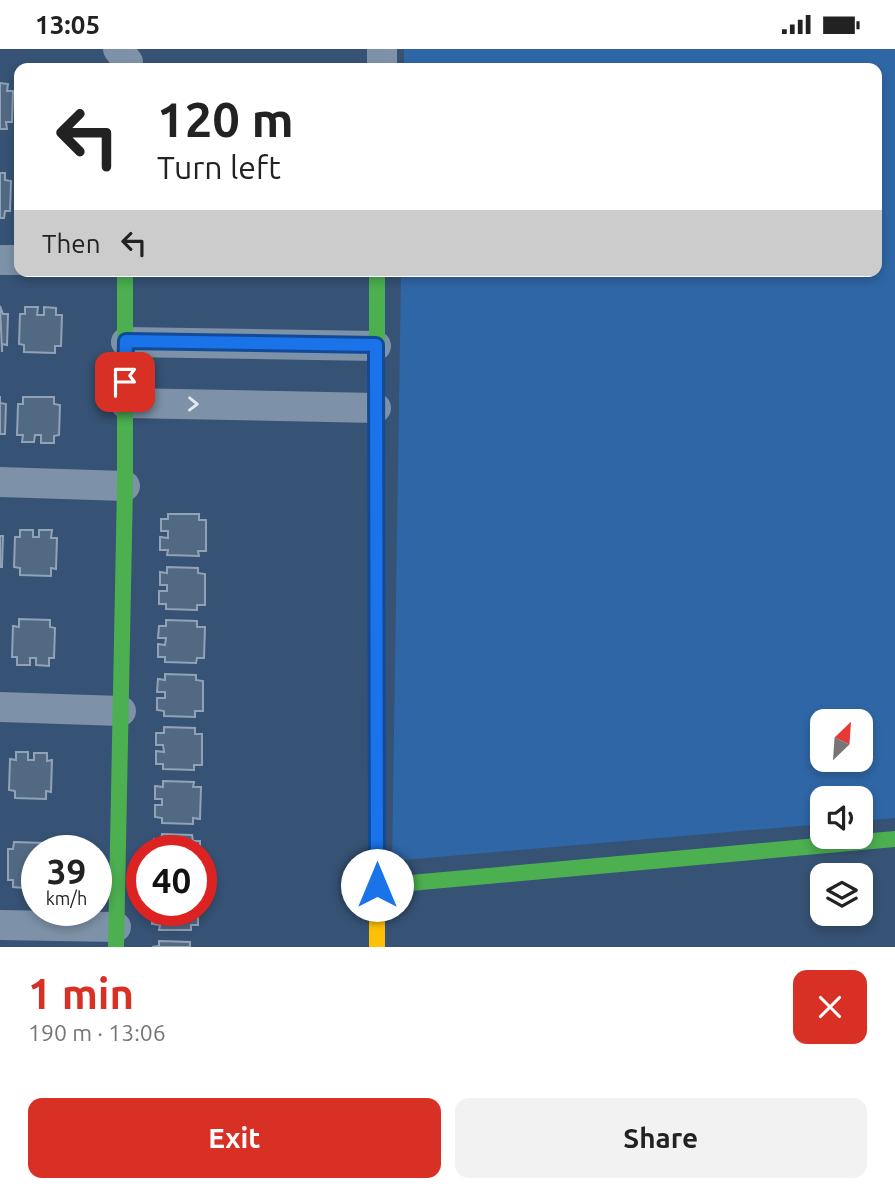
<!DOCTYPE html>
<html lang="en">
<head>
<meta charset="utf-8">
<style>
	:root { --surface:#fff; --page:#f2f2f2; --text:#222; --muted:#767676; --accent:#d93025 }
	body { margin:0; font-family:Ubuntu,sans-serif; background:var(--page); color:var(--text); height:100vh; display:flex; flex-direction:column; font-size:26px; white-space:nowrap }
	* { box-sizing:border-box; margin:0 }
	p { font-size:23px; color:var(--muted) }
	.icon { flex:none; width:38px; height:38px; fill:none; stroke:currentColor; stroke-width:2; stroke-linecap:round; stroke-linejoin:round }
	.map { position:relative; height:898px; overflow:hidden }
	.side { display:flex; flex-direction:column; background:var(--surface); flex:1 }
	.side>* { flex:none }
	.banner { position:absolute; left:14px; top:14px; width:868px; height:214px; border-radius:14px; box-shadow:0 4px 10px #0003; background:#fff; color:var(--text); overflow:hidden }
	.needle { width:46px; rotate:25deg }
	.tools { position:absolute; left:810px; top:660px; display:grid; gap:14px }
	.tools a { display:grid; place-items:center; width:63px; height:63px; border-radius:14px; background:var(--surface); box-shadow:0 4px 10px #0003; font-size:35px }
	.speed { position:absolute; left:21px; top:786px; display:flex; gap:14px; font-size:35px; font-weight:700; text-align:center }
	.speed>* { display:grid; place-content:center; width:91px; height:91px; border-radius:50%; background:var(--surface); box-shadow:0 4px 10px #0003; line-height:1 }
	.speed small { font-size:18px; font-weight:400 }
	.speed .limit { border:10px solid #d22; background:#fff; color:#111 }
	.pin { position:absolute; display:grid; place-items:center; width:60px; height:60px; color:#fff; margin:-30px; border-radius:14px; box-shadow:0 4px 10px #0006 }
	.me { position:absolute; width:77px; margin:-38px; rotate:0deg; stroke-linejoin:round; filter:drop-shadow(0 0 5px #0008) }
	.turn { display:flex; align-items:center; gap:24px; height:147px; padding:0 28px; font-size:32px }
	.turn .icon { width:91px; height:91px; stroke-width:2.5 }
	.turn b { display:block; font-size:49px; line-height:60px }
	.then { display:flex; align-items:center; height:66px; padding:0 28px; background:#0003; gap:14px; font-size:26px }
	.round { display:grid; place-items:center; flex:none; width:74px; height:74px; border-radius:14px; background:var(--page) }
	.head { display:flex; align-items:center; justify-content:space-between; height:119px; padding:0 28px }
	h1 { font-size:42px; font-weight:700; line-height:52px; color:var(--accent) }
	.button { display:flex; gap:14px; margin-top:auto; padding:14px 28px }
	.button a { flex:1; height:80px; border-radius:14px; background:var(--accent); color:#fff; font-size:28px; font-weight:700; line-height:80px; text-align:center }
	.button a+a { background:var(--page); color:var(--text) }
	.status { display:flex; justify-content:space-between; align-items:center; height:49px; padding:0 35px; background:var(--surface); direction:ltr }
	.status svg { height:19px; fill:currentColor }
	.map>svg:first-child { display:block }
</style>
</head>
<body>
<div class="status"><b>13:05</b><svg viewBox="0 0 49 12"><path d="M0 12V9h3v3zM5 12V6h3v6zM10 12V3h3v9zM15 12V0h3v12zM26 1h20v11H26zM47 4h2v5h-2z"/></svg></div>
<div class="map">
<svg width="895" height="898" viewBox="0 0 895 898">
	<rect width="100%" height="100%" fill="#365274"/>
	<!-- green -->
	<path fill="#2f66a5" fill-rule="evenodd" d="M404,0H895V769L861,772V749H822V775L392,812L401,222H877V19H404ZM822,672H861V710H822Z"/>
	<!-- building -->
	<path fill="#526984" stroke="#92a2b6" stroke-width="2" d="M0,34L8,35L7,42H13L12,73H6L7,80H0Z
		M0,124H5V131L11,132L10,162H5L4,169H0Z
		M0,257L3,265H8L7,296L2,295V303Z
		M25,258H38L37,266H44V258L56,259V266H62L61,297H55V304L24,303V296L19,295L20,265H25Z
		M0,347V354L6,355L5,385H0Z
		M23,348H54V355L60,356L59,386L54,387V394H41V386H35L34,393H22L23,386H17L18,355H23Z
		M168,465H199V471H206V502H198L199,507L167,506L168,501H160V488L168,489V482H161V470H168Z
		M20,481H33V488H39V481H52L51,489H57L56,520L51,519V527L20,526V519L14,518L15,488H20Z
		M0,487H3L2,518H0Z
		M167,518L198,519V524L205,525V556H197V561L166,560V555H159V542H167V536H160V523L167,524Z
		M19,570L50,571V578L55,579L54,609H49V617L36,616V609H30V616H17V608H12L13,577L19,578Z
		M166,571L197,572V578H205L204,609H197L196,614L165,613V608H158V595L165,596L166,589H158L159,577H166Z
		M165,625L196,626V631L203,632V662H195V668L164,667V662L157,661V649H165V643H157L158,630L165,631Z
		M164,678L195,679V685H202V716H194V721L163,720V715H156V702L164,703L163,696H156V684H164Z
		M16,703H28V711H34V704H47V712L52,711L51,743L46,742V750L15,749V742L9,741L10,710L16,711Z
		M163,732L194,733L193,738H201L200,770L193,769V775L162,774V769L155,768V756H162V750H155V737L163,738Z
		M162,785L192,786L193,792H200V802H154V790L161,791Z
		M14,793L45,794V801H50V802H37V839H32V832L26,831L25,839L13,838V831H8V800H13Z
		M160,861H198V876H191V881H159L160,876L152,875L153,862Z
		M159,892L190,893V898H152L159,897Z"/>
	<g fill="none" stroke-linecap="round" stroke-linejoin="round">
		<!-- street -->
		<path stroke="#7d92a8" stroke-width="30" d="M118,0L128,13L127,19
			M382,19V0
			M0,211H19
			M126,293L376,297
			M125,354L376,359
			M0,433L125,437
			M0,658L121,662
			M0,876L116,878"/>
		<!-- fast -->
		<path stroke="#4caf50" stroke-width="16" d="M377,222V566
			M377,837L895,790
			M116,898L125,437V222"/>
		<!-- slow -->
		<path stroke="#ffc107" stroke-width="16" d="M377,566V898"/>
	</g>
	<!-- one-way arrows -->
	<defs><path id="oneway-chevron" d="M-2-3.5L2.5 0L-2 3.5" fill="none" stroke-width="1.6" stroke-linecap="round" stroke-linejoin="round" transform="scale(1.75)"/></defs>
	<use stroke="#e5e9ee" href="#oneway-chevron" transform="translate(193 355) rotate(1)"/>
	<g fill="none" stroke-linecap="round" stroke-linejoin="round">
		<defs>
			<path id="route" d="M125,333L126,292L376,296L377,836"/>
		</defs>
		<!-- route casing -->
		<use href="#route" stroke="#114b97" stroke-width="18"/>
		<!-- route -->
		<use href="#route" stroke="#1a73e8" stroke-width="12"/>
	</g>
</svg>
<div class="tools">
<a><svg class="needle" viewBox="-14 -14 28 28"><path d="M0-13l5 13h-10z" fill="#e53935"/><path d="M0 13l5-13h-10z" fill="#767676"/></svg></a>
<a><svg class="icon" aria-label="sound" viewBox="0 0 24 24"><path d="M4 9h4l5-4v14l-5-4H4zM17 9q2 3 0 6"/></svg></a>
<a><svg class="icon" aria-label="layers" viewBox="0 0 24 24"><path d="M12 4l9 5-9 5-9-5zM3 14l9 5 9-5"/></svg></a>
</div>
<div class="speed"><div>39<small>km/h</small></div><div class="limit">40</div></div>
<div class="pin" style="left:125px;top:333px;background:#d93025"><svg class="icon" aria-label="arrive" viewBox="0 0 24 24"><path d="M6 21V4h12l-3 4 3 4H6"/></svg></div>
<svg class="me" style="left:377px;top:836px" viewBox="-20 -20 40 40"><circle r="19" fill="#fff"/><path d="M0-13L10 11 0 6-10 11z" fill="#1a73e8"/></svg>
<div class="banner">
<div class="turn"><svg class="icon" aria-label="left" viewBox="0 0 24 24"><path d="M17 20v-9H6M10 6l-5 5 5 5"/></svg><div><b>120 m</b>Turn left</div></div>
<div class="then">Then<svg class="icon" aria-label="left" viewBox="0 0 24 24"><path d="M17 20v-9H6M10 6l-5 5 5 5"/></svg></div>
</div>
</div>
<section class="side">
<div class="head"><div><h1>1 min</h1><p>190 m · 13:06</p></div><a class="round" style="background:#d93025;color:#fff"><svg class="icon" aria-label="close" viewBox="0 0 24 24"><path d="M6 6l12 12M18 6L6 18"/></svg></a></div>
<div class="button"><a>Exit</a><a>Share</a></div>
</section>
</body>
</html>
